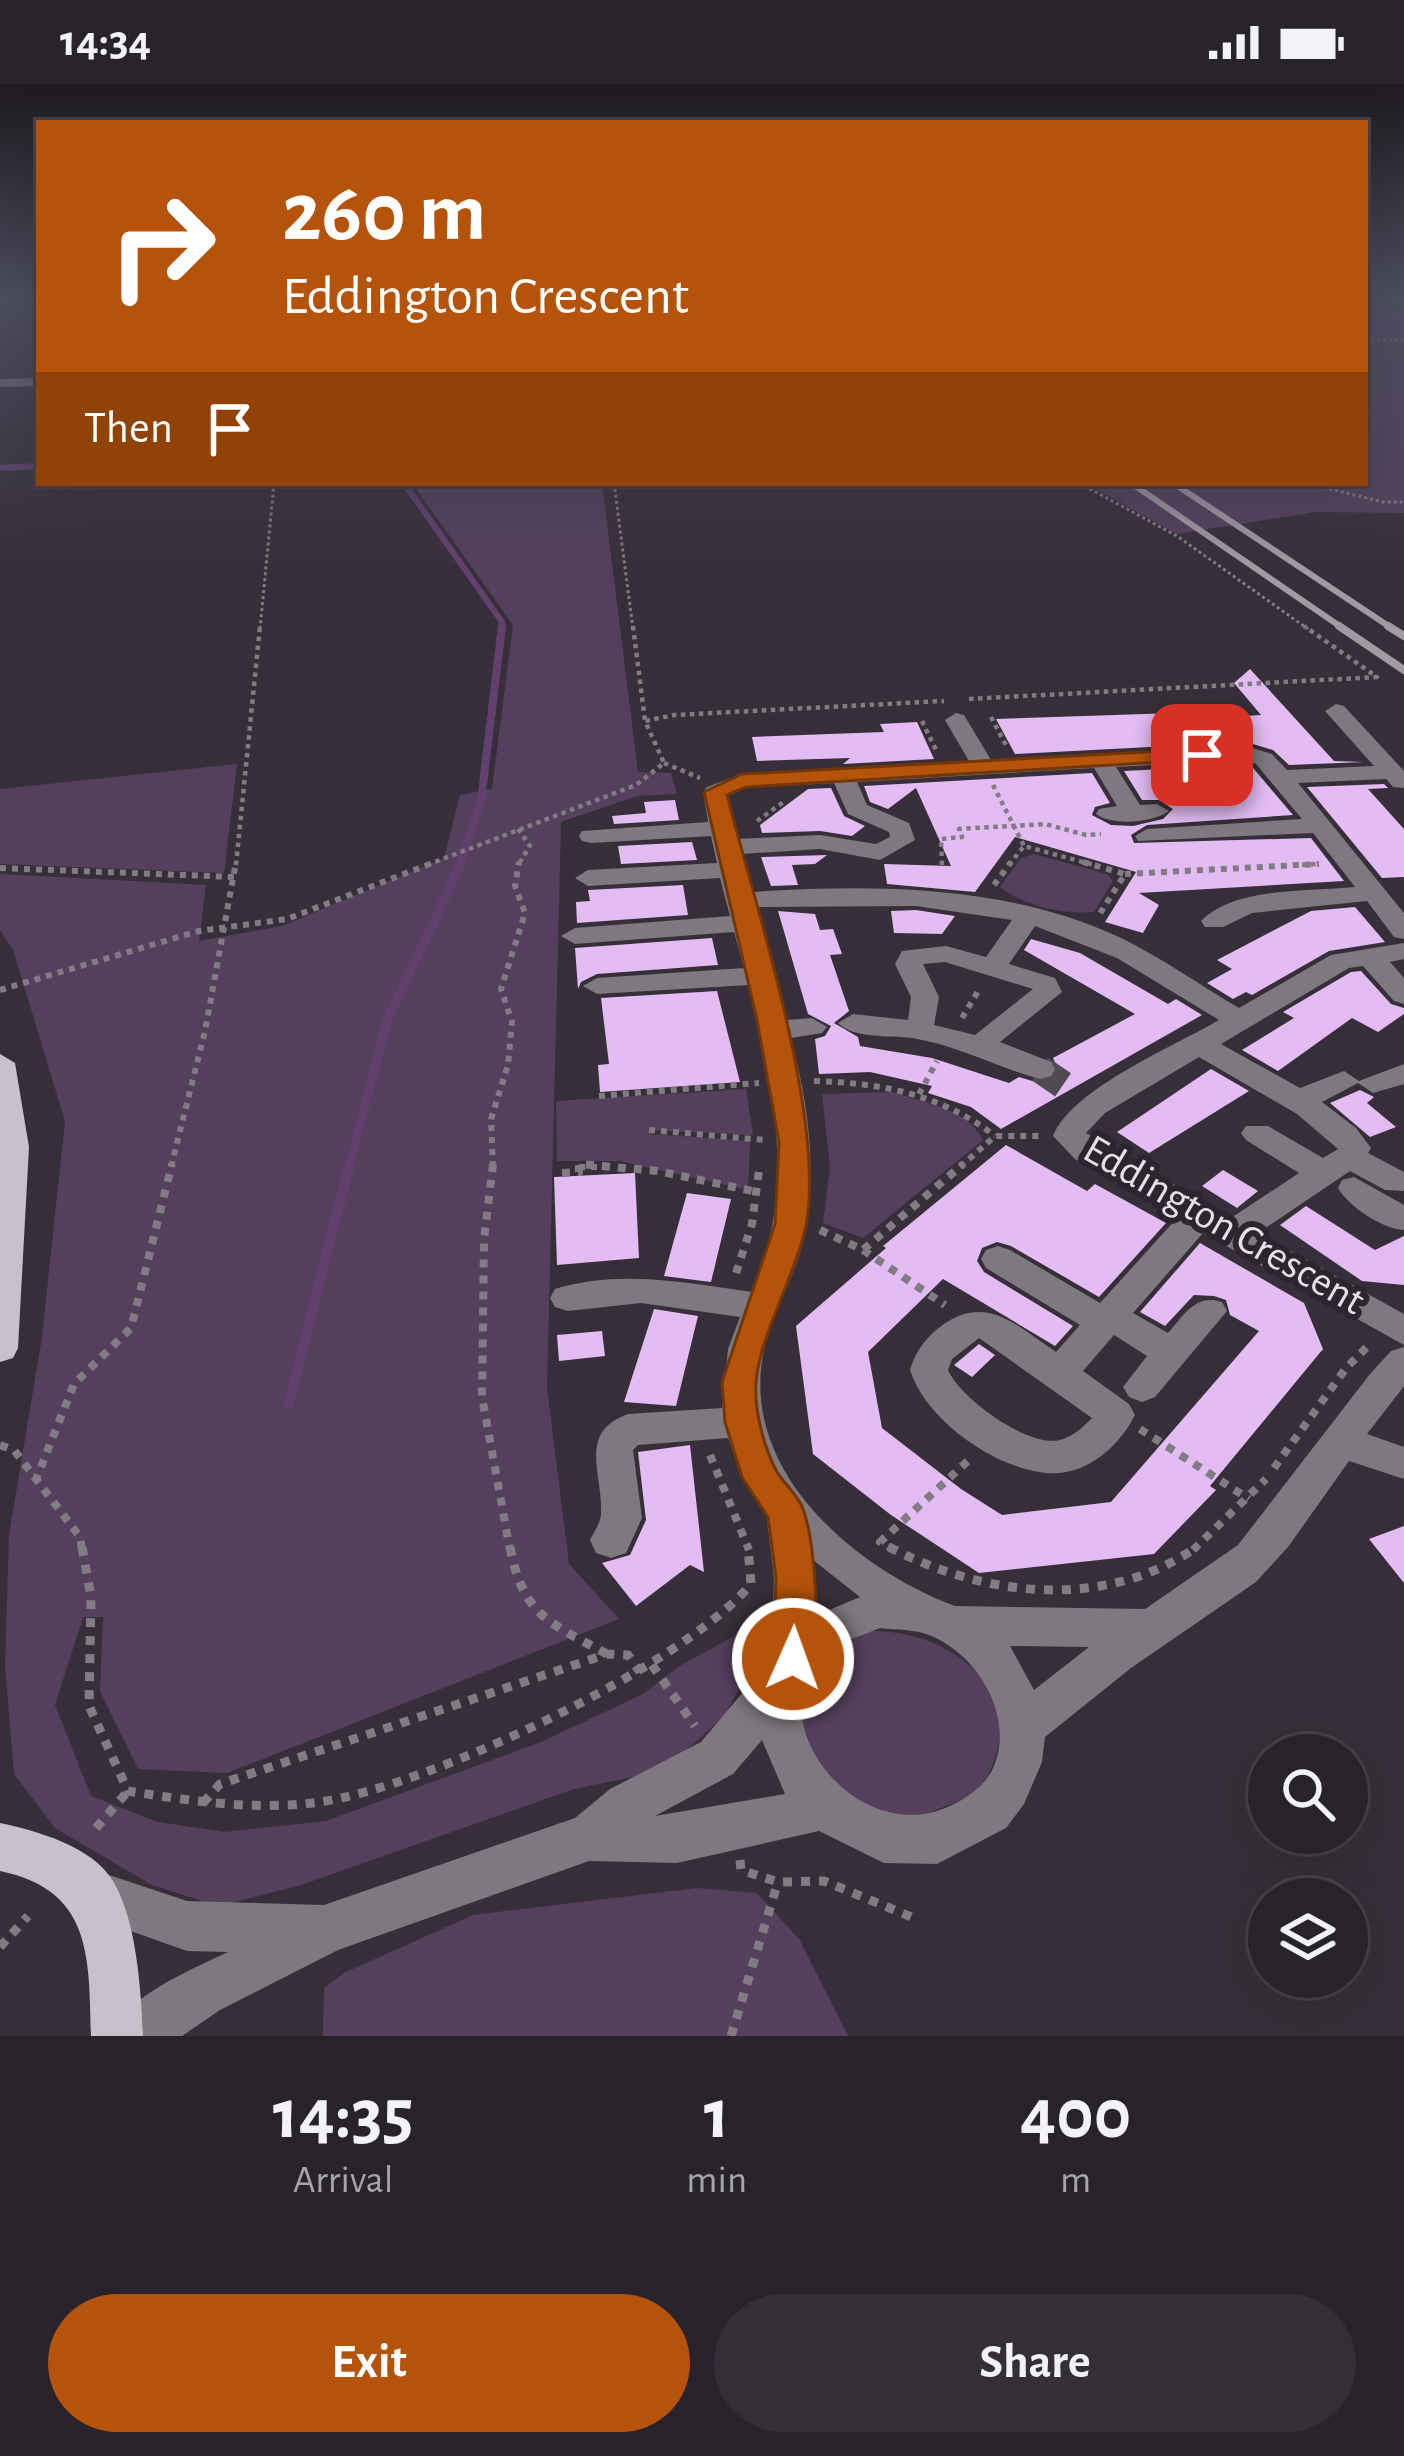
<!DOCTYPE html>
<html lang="en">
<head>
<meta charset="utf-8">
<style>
	:root { --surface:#28232b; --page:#342f37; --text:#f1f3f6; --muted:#a5a4a9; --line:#444047; --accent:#b45309 }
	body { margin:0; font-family:"Alegreya Sans",sans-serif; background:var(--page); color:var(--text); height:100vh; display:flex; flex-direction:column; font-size:45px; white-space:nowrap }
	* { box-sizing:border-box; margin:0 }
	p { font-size:39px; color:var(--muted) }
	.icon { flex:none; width:66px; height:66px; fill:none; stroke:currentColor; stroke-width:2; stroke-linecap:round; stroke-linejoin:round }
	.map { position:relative; height:1952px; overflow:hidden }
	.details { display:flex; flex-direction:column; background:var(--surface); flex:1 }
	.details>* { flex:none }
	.hud { position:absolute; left:36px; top:36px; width:1332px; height:366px; border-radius:0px; box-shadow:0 12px 48px #0002,0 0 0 3px var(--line); background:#b45309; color:#fff; overflow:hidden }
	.controls { position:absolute; left:1248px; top:1650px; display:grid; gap:24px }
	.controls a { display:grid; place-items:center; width:120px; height:120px; border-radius:50%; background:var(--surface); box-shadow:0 12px 48px #0002,0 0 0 3px var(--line); font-size:60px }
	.pin { position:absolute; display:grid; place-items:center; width:102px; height:102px; color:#fff; margin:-51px; border-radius:24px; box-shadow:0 6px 18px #0006 }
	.me { position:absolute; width:132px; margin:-66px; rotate:2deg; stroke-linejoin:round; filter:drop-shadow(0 0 9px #0008) }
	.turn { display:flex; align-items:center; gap:42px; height:252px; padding:0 48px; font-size:54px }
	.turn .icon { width:156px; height:156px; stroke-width:2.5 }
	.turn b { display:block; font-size:84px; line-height:102px }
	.then { display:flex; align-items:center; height:114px; padding:0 48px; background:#0003; gap:24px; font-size:45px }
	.eta { display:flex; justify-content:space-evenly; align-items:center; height:204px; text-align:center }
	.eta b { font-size:72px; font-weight:600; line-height:84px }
	.action { display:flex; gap:24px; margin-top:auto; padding:24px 48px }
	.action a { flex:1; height:138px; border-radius:72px; background:var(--accent); color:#fff; font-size:48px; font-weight:600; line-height:138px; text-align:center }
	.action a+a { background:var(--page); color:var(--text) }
	.status { display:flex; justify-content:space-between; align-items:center; height:84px; padding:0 60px; background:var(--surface); direction:ltr }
	.status svg { height:33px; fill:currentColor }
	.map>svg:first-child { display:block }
</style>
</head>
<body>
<div class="status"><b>14:34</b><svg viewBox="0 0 49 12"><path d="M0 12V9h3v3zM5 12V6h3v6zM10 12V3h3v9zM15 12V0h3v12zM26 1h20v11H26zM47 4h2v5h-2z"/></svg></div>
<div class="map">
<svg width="1404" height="1952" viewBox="0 0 1404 1952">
	<rect width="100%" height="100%" fill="#362f39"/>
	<!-- green -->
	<path fill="#54405c" d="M1365,211H1404V429L1316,428L1177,450L1085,399H1365Z
		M412,399H602L638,688L671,689L677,710L637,712L561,738L547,1304L569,1480L619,1535L227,1689L138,1685L100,1607L103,1533H83L55,1621L91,1712L158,1738L225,1748L326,1737L541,1658L643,1610L678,1583L763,1536L756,1571L726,1630L690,1663L648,1690L574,1705L301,1801L218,1822L152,1801L55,1744L14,1690L5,1582L9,1451L42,1253L65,1037L13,866L0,846V790L206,801L199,857L282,842L444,774L460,711L492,705L513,541Z
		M237,680L224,789L0,780V705Z
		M1034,770L1107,790L1113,797L1094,828C1065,831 1023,822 1000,803L1021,774Z
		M746,1005L753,1051L649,1046L650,1050L750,1057L748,1106L619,1077H557L556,1017Z
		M892,1008C922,1018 968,1025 983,1056L863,1154L823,1139L830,1084L822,1010Z
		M873,1547C949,1547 1028,1604 990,1687C979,1709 962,1717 941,1724C930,1728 917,1735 906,1735C882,1736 865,1724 848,1711C839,1705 825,1698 818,1689C812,1681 809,1665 806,1654C788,1595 819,1564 873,1547Z
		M697,1804L757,1809L799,1855L848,1952H323L324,1904L344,1889L473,1831Z"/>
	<!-- water -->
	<path fill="#61406e" d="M1365,211H1404V252L1365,249Z"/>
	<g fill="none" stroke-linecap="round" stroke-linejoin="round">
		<!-- stream-far3 -->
		<path stroke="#61406e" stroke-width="6" d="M0,384L39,382
			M404,399L502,538L501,545"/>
		<!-- stream-far2 -->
		<path stroke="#61406e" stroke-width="8" d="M460,781L481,717L502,542"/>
		<!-- stream-far1 -->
		<path stroke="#61406e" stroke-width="9" d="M349,1083L387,936L462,778"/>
		<!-- stream -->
		<path stroke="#61406e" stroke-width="10" d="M288,1321L350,1080"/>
	</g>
	<!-- building -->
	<path fill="#e2bcf3" d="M1250,585L1334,677L1364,678L1289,681L1273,666L1246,658L1015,670L996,635L1175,629L1181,636L1261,631L1234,599Z
		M917,638L934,675L843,680L850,674L757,677L752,653L884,648L880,640Z
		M1243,681L1253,684L1293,731L1147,741L1131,751L1134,759L1311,754L1344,797L1139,809L1159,821L1143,849L1105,838L1136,788L1015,753L975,808L887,800L884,780L951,782L916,704L888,725L870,718L864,702L1092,689L1110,719L1095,723L1092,731L1111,741L1133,742L1163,735L1173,725L1159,716H1142L1124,687Z
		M1384,700L1388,704L1368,705L1404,745V793L1382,794L1307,703Z
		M831,704L844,732L865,742L852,752L820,747L762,749L760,741L808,705Z
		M675,716L679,736L614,740L612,732L646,729L644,718Z
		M692,758L697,776L621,780L618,762Z
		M827,771L815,780L792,781L798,801L771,802L761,773Z
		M683,801L688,831L577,839L576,818L590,817L588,806Z
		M1355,823L1385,858L1329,867L1252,911L1246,908L1233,915L1207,899L1232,885L1217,876L1311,827Z
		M916,826L955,832L942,850L894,849L891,827Z
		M778,827L815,830L820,846L833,845L842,870L830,871L849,927L834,939L858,953L860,962L932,974L1009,999L1019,993L1039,999L1052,996L1059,987L1053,974L1135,930L1024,866L1031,855L1080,869L1168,920L1176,915L1202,931L1001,1045L971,1023L928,1009L932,1002L870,988L819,990L815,955L825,952L831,942L808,930Z
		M712,854L718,881L597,890L581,898L578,905L575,864Z
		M1361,887L1391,920L1404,924V930L1378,948L1352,934L1278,987L1242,966L1294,934L1283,928L1351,888Z
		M717,907L740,998L600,1008L598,981L609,980L601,914Z
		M1211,985L1249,1007L1149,1069L1117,1048Z
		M1360,1006L1374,1013L1367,1019L1396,1043L1370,1053L1330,1019Z
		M1006,1061L1087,1107L1095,1100L1166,1139L1099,1213L1011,1162L997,1158L982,1164L977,1177L984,1188L1073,1242L1055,1262L943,1195L868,1268L882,1344L961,1405L1002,1431L1111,1418L1259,1247L1230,1231L1226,1216L1214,1212L1194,1211L1165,1242L1140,1228L1200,1159L1304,1219L1323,1265L1210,1402L1216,1406L1154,1470L979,1489L891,1431L813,1370L796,1242L886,1164L883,1162Z
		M1223,1086L1258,1107L1237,1124L1202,1102Z
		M635,1089L639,1174L557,1181L554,1093Z
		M687,1109L731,1115L711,1198L664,1192Z
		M1306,1122L1375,1166L1404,1152V1201L1362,1197L1280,1141Z
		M654,1225L698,1232L676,1322L624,1318Z
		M602,1247L605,1272L559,1277L557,1251Z
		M979,1260L995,1271L972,1293L954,1281Z
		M690,1361L704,1488L690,1481L636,1522L602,1479L630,1471L646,1436L638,1368Z
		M1404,1442V1499L1369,1455Z"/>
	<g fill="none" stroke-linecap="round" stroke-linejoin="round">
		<!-- minor-tunnel -->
		<path stroke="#504a53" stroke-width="28" stroke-dasharray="28 15" stroke-linecap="butt" d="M1040,985L1069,1005"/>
		<!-- path-far4 -->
		<path stroke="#817b83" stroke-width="3" stroke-dasharray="3 3" stroke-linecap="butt" d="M1365,255L1404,256
			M614,399L633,545
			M1079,399L1177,452L1308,545
			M1306,399L1383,418H1404
			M260,545L274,399"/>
		<!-- path-far3 -->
		<path stroke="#817b83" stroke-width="4.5" stroke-dasharray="4.5 4.5" stroke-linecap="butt" d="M633,542L645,637
			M969,615L1377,593L1304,542
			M991,633L1007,663
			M922,637L936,666
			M664,679L700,694
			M993,701L1024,762
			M757,737L785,717
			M518,745L530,762L518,781
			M236,781L260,542
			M427,781L636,701L664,679L645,637L674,631L944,617
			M942,781L941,755L962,753L959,745L1045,740L1086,751L1101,750
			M1009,781L1024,762L1094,781
			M1293,781L1319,780"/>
		<!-- path-far2 -->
		<path stroke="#817b83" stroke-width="6" stroke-dasharray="6 6" stroke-linecap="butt" d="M1083,778L1125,790L1099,831
			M0,784L235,793
			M1125,790L1319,780
			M994,801L1011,778
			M0,906L199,847L287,835L435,778
			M962,934L980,904
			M814,997C881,999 941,1010 995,1052
			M919,1010L937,977
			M599,1012L759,999
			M649,1046L765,1056
			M171,1083L205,947L236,778
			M493,1083L491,1035L508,981L512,938L501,905L525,829L515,802L519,778
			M579,1083H608
			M960,1083L995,1052H1042"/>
		<!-- path-far1 -->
		<path stroke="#817b83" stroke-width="8" stroke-dasharray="8 8" stroke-linecap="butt" d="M493,1080L484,1156L482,1313L510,1466
			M562,1089L579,1088V1080L658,1087L757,1108
			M820,1146L863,1166L963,1080
			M863,1166L945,1221
			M736,1189L752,1140L759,1086
			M1140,1345L1249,1415
			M0,1361L14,1366L80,1453L82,1466
			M710,1371L749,1466
			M1274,1384L1346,1284L1372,1258
			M35,1398L74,1300L131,1244L172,1080
			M895,1466L880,1458L971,1374
			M1193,1466L1266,1395"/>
		<!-- path -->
		<path stroke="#817b83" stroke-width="9" stroke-dasharray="9 9" stroke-linecap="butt" d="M82,1463L91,1513L89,1622L128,1707C191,1717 256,1727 320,1718C429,1702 682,1583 751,1500L748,1463
			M510,1463C523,1532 550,1539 607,1570
			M889,1463C985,1513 1104,1527 1197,1463
			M652,1581L695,1642
			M203,1719L220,1700L607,1570L628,1571L640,1588
			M96,1744L128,1707
			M740,1776L741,1786L778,1798L824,1797L914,1834
			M0,1863L28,1832
			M731,1952L778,1798"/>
		<!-- minor -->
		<path fill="#7d797e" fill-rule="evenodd" d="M39,294V302L0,303V295Z
			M1336,620L1344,622L1404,687V704L1393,703L1386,695L1298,699L1404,829V855L1394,853L1367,817L1252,829L1223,843H1205L1201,837C1235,802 1309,808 1355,803L1313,749L1138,757L1135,752L1147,745L1302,735L1256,680L1244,676L1116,683L1140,721L1157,720L1169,727C1153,739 1112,742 1096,730L1099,725L1117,722L1094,684L857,698L867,721L909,739L915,756L880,776L820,765L740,770L750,808C873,800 1006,800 1121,854C1162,874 1200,901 1239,924L1331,871L1404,859V875L1390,878L1404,894V920L1394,917L1363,882L1349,884L1221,960L1300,1004L1344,987L1359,997L1404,980V1000L1373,1009L1358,999L1322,1018L1356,1044L1371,1064L1368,1069L1404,1088V1107L1385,1106L1350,1087L1258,1149L1404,1230V1261L1203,1149L1133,1229L1168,1249C1184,1231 1196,1209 1222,1218L1227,1227L1155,1313L1142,1318L1129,1313L1123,1303L1147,1272L1114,1251L1083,1287L1129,1320L1135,1331C1119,1363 1085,1393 1046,1389C994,1384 926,1336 910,1286C916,1266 927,1252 944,1240C988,1210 1018,1243 1056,1268L1080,1241L986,1184L981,1175L986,1166L998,1162L1010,1166L1100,1219L1177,1134L1075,1075L1053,1052C1073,1004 1173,963 1219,936L1117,874L1035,842L1009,880L1055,894L1062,908L1000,958L1051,978L1055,985L1051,992L1040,995C996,983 957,961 912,954C890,951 853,955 838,939L853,930L908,936L911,913L895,880L902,867L946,862L986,873L1012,836L916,822L754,823L786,936L812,934L827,943L822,949L791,954C807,1015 817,1081 806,1144C799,1188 773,1224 764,1266C738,1385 853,1484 955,1522L1145,1525L1238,1461L1370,1290L1391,1267L1404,1263V1302L1367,1350L1404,1363V1395L1349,1377L1288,1463L1256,1498L1131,1584L1045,1653L1042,1678L1024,1720L1006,1744L937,1780L884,1779L819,1747L677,1779L589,1777L338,1866L220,1926L182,1952H110C127,1911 189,1887 228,1868L187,1867L77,1828L69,1811L77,1794L94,1786L187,1817L324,1821L575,1734L610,1705L701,1658L771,1575L774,1493L766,1427L746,1398L728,1354L638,1361L633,1366L642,1434L626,1469L611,1474L596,1469L590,1456C594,1448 601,1438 601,1429C603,1390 577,1348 628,1330L722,1324L728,1265L740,1233L641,1219L568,1227L555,1223L550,1214L555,1205C620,1185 687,1199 752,1208C796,1109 775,1001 749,901L597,910L583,902L597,894L744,884L734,848L575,860L561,852L575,844L730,832L720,794L588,802L575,794L588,786L717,779L711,752L591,759L582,757L579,752L582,747L708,738L703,708L707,703L742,690L969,677L945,636L956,629L964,631L991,676L1246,662L1272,670L1287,686L1374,682L1325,627ZM834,699L848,730L889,748L890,753L876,760L820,751L736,755L728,711L746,704ZM945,878L1033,905L975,951L934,941L939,913L923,880ZM1199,973L1297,1030L1338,1065L1323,1074L1268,1042H1246L1241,1049L1246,1056L1299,1089L1231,1134L1086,1049L1105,1029ZM979,1254L1092,1334C1083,1343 1073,1353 1060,1356C1028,1364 960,1314 948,1286L952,1275ZM813,1476L860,1513L815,1532ZM880,1544C897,1546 918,1545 934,1553C979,1574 1014,1632 994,1682C987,1699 971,1711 956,1719C858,1773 748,1628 830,1566C843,1556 865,1551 880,1544ZM1010,1562L1089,1563L1034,1606ZM762,1656L785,1710L655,1732L733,1690Z
			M1354,1093L1404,1121V1146C1383,1145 1349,1123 1338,1104L1342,1096Z"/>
		<!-- major -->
		<path fill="#c8c0cb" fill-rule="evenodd" d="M0,970L15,979L29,1063L18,1264L13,1274L0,1278Z
			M0,1739C37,1747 92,1762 113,1797C137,1837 141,1907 143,1952H91C89,1872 92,1806 0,1787Z"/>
		<!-- rail-far1 -->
		<path stroke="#a09aa2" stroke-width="6" d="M1131,399L1344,545
			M1173,399L1393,545"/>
		<!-- rail -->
		<path stroke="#a09aa2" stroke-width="8" d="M1339,542L1404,586
			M1388,542L1404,552"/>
	</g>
	<!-- sky -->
	<linearGradient id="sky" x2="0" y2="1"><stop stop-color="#1e1a1f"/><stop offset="0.44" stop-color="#4c4d5f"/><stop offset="1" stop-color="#4c4d5f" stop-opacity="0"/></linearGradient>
	<rect width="1404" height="484" fill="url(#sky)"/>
	<!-- route -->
	<path fill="#b45309" stroke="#753606" stroke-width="3" d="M1202,665L1213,671L1210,675L746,703L727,711C755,821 826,1035 806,1142C796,1191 759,1252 756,1299C754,1326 764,1364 777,1388C785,1401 798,1411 803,1425C816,1460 822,1555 807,1588L793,1594L779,1588L773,1575L776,1493L768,1433L742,1393L725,1338L722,1298L775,1140L779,1058L757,936L704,708L742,690Z"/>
	<g text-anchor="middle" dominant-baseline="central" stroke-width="12" stroke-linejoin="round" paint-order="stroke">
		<!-- street labels -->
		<g font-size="42" fill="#e6e1e8" stroke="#2c252f">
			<text transform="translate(1224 1141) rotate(30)">Eddington Crescent</text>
		</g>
	</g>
</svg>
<div class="controls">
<a><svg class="icon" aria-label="search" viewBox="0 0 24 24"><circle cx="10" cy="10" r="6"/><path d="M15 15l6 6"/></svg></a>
<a><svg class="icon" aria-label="layers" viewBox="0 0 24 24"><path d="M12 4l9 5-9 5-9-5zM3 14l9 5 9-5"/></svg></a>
</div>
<div class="pin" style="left:1202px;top:671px;background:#d93025"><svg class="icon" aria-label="arrive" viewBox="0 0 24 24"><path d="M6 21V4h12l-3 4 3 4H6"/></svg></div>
<svg class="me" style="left:793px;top:1575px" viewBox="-20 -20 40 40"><circle r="17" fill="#b45309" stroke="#fff" stroke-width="3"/><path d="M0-11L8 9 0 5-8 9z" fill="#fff"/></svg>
<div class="hud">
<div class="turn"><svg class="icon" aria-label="right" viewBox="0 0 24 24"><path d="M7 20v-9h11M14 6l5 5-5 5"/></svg><div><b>260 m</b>Eddington Crescent</div></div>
<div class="then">Then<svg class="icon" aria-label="arrive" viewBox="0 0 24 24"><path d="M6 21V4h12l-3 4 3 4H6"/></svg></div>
</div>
</div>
<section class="details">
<div class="eta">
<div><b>14:35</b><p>Arrival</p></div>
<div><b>1</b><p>min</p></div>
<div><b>400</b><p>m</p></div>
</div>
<div class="action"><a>Exit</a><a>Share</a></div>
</section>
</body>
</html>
